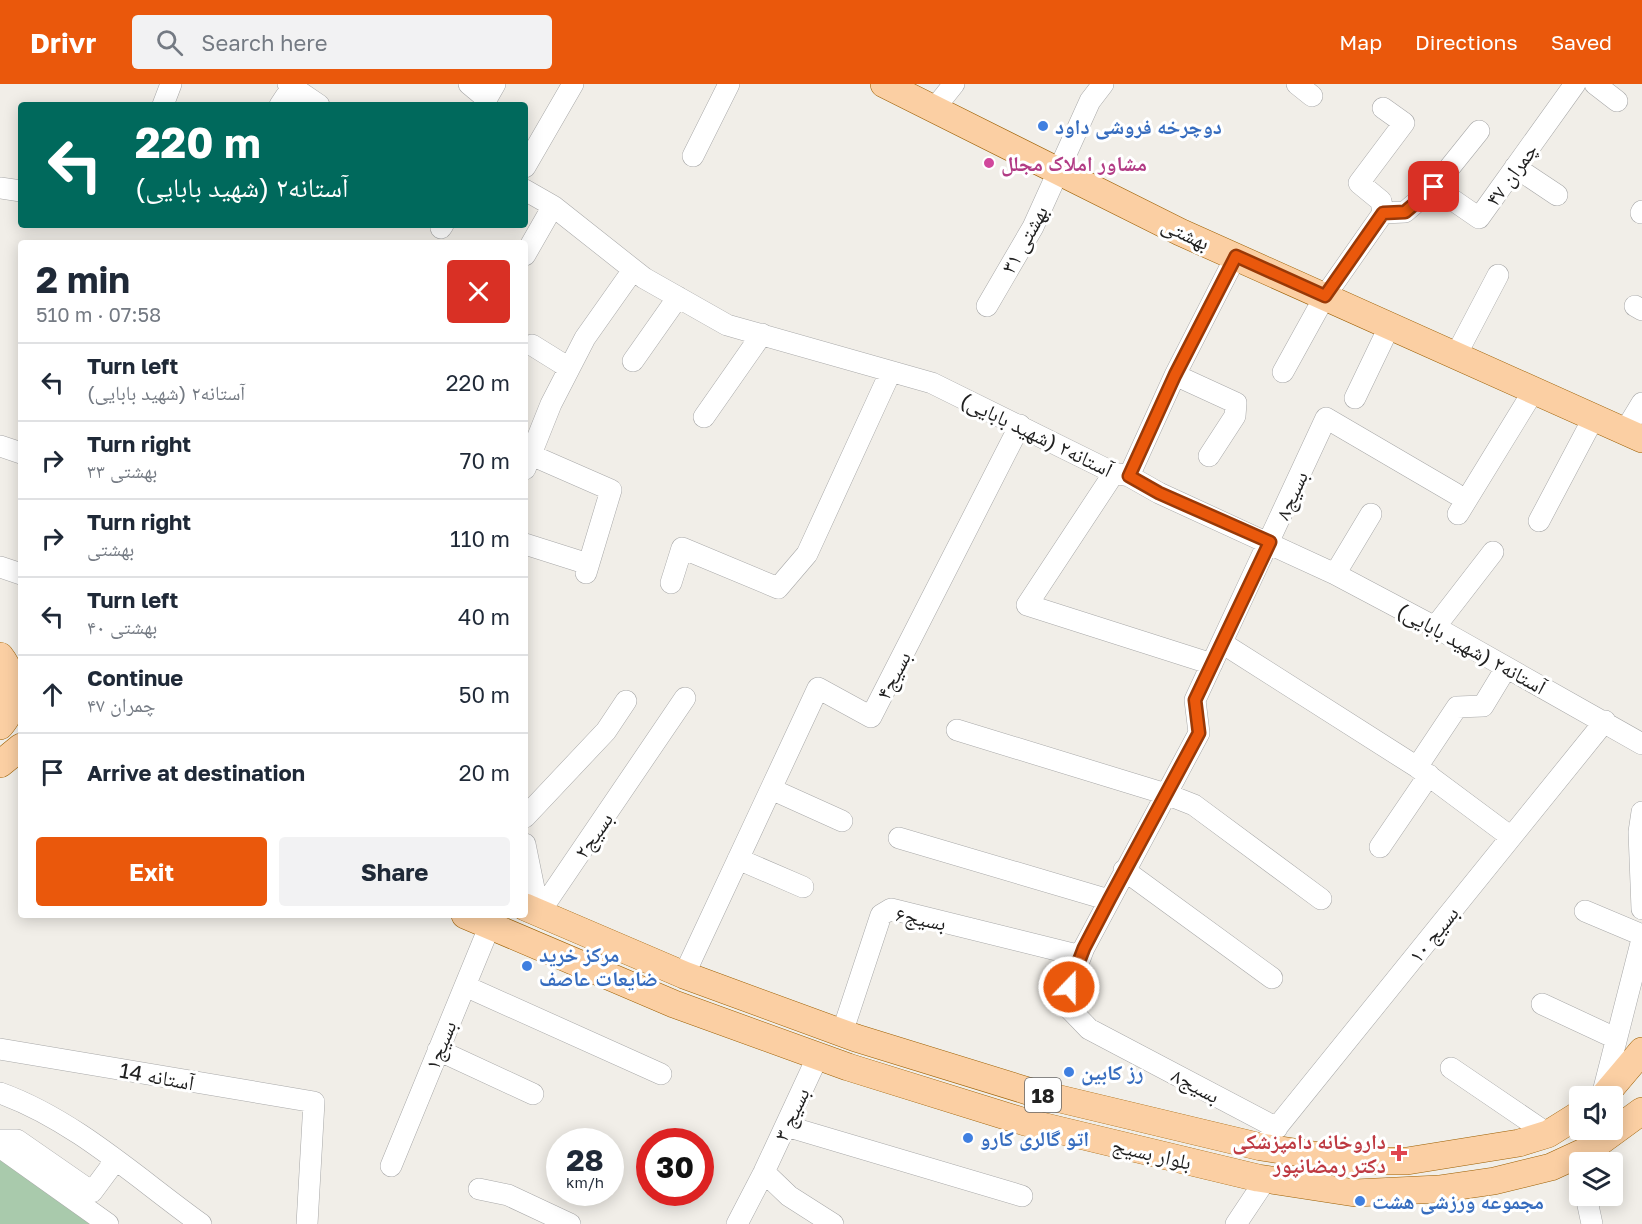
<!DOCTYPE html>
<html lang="en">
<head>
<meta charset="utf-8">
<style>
	:root { --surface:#fff; --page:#f2f2f3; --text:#1f2937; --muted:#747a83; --line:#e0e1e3; --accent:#ea580c }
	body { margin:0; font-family:"Golos Text","Noto Naskh Arabic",sans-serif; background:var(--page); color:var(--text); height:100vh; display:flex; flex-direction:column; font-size:22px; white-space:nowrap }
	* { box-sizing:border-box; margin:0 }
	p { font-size:20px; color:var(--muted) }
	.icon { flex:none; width:33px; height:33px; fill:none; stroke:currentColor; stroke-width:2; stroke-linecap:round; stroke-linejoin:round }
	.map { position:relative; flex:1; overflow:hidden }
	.side { position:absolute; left:18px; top:156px; width:510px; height:678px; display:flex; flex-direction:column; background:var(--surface); border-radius:6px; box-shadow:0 3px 15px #0003 }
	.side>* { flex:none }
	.top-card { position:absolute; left:18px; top:18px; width:510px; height:126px; border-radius:6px; box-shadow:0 3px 15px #0003; background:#00695c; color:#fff; overflow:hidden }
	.fabs { position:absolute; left:1569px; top:1002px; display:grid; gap:12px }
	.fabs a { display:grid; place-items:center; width:54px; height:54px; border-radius:6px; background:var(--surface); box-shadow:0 3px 15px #0003; font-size:30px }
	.speed { position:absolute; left:546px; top:1044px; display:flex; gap:12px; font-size:30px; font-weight:700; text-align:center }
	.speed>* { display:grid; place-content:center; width:78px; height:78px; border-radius:50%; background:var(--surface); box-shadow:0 3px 15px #0003; line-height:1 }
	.speed small { font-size:15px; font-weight:400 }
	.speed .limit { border:9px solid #d22; background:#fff; color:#111 }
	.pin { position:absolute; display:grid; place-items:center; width:51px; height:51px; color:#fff; margin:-26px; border-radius:12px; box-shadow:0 3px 9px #0006 }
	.me { position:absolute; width:66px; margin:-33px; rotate:22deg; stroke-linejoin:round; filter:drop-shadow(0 0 4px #0008) }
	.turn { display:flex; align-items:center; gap:21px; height:126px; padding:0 18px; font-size:27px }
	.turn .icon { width:78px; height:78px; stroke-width:2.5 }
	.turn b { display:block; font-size:42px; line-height:51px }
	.round { display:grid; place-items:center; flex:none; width:63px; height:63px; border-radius:6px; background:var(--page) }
	.head { display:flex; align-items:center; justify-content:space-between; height:102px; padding:0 18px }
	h1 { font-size:36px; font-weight:700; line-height:45px }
	.cta { display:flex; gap:12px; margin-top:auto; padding:12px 18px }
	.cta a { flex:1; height:69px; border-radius:6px; background:var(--accent); color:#fff; font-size:24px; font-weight:700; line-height:69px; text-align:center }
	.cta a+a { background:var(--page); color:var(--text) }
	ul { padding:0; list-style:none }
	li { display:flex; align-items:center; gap:18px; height:78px; padding:0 18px; border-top:2px solid var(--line) }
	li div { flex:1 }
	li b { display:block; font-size:22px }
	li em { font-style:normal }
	header { display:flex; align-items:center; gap:36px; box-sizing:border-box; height:84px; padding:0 30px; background:var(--accent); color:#fff }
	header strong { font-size:28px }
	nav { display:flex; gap:33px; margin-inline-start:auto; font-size:21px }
	.search { width:420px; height:54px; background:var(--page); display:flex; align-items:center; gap:15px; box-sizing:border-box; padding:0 21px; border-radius:6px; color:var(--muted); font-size:22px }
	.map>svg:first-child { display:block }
</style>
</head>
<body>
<header>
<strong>Drivr</strong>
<div class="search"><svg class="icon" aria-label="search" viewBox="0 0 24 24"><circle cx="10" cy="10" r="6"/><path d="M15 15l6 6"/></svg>Search here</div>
<nav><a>Map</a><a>Directions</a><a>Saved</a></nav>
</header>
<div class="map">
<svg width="1642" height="1140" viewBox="0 0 1642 1140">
	<rect width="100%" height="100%" fill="#f1eee8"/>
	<!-- cemetery -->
	<path fill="#a9caac" d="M0,1067L119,1140H0Z"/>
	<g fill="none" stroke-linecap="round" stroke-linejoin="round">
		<defs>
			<path id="minor" d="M288,0L319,21
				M469,0L487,15
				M1297,0L1312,12
				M1595,0L1617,17
				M163,21L171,0
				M280,21L292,3
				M483,21L495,0
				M1383,24L1404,39L1359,99L1381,117L1383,129
				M934,25L954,0
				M693,72L729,0
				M525,83L573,0
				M1515,83L1557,111
				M1434,103L1479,47
				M0,104L21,107
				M525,106L553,122L644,194L727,241L932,299L1114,389L1129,392L1159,409L1335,490L1435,543L1642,660
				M1641,129L1642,127
				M441,144L443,141
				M525,171L553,122
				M987,222L1033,143L1090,17L1103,0
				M1635,222L1642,226
				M532,261L569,284
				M1456,271L1498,191
				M633,277L678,213
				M1283,288L1325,212L1383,129L1405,128L1434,103L1479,134L1575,0
				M1175,291L1236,319L1235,332L1209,372
				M1355,314L1390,241
				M704,333L762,250
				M1625,347L1642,319
				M0,362L21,369
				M531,371L611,406L586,489
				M525,385L551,320L585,254L633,186
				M1114,389L1027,521L1212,580
				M1129,392L1175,291L1236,172
				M1458,430L1534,306
				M1539,437L1594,333
				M525,460L588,480
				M0,483L21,490
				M1335,490L1371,430
				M671,499L682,464L778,504L807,470L890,289
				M1435,543L1493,468
				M1222,559L1417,683L1511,753
				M957,646L1166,710L1194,721L1321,815
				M1417,683L1457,623L1483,622L1506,584
				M771,705L842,737
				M1642,728L1639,748L1642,825
				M525,733L606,647L626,617
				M899,754L1109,816
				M525,760L539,829L685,614
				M1380,763L1429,691
				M738,775L803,803
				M1124,786L1272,894
				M1585,827L1642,851
				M684,891L818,604L871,633L1020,341
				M465,902L661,990
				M1542,920L1615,954
				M842,949L881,831L891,825L1081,872
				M0,965L314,1018L307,1140
				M438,966L533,1010
				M1451,984L1548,1050
				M0,1009C75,1036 137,1094 201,1140
				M1602,1012L1642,855
				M786,1042L1022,1112
				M1277,1044L1089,945L1063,918L1084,864L1199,649L1195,616L1326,334L1456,410
				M1269,1053L1605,637
				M0,1056H17L92,1108L115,1077
				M0,1063L108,1140
				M391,1082L490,841
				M764,1088L789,1112L833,1140
				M479,1105L508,1111L570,1140
				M1586,1112L1592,1140
				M737,1140L764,1088L818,972
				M1236,1140L1266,1095"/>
			<path id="major" d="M884,0L1180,148L1642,355
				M0,572C16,593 18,622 0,642
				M0,680L21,663
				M525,823L684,891L856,954L1031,1008L1261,1063L1353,1077H1407L1519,1059L1548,1050L1580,1030
				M465,831L674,920L848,983L1025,1038L1258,1094L1355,1109L1439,1105L1494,1097L1551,1083L1590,1065L1642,1027
				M1604,1012L1642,967"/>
		</defs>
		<!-- minor casing -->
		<use href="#minor" stroke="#a8a8a8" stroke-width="22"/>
		<!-- major casing -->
		<use href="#major" stroke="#9c5f02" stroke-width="28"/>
		<!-- minor -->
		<use href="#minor" stroke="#fff" stroke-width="21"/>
		<!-- major -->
		<use href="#major" stroke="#fbcfa3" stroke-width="27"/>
	</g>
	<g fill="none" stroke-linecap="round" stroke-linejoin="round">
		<defs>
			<path id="route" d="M1069,903L1084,864L1109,816L1199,649L1195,616L1270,458L1159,409L1129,392L1175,291L1236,172L1325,212L1383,129L1405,128L1434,103"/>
		</defs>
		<!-- route casing -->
		<use href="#route" stroke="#983908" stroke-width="15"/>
		<!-- route -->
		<use href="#route" stroke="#ea580c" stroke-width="10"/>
	</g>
	<!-- markers -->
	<g fill="#3f7fe0" stroke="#fff" stroke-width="2">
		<circle cx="1043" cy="42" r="6"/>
		<circle cx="527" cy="882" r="6"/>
		<circle cx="1069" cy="988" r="6"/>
		<circle cx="968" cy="1054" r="6"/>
		<circle cx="1360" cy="1117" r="6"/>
	</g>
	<circle fill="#d1479c" stroke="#fff" stroke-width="2" cx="989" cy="79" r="6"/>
	<path fill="#e0444e" stroke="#fff" stroke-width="2" d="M1396 1060h6v6h6v6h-6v6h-6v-6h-6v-6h6z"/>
	<g text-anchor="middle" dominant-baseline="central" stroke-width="6" stroke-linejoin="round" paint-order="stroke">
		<!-- shield labels -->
		<rect fill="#fff" stroke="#646464" stroke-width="1.5" x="1025" y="994" width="36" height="34" rx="4.5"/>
		<g font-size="20" font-weight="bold" fill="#212121">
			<text x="1043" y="1011">18</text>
		</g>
		<!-- shop labels -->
		<g font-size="21" font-weight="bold" fill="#366cbe" stroke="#fff" text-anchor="start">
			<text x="1055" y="42">دوچرخه فروشی داود</text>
			<text x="539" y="870">مرکز خرید<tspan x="539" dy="24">ضایعات عاصف</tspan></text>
			<text x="1081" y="988">رز کابین</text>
			<text x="980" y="1054">اتو گالری کارو</text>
			<text x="1372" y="1117">مجموعه ورزشی هشت</text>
		</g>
		<!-- hotel labels -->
		<g font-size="21" font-weight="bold" fill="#b23c85" stroke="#fff" text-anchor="start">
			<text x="1001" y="79">مشاور املاک مجلل</text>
		</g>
		<!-- street labels -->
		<g font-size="21" fill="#212121" stroke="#fff">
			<text transform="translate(1511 90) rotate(-54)">چمران ۴۷</text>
			<text transform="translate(1186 149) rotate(25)">بهشتی</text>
			<text transform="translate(1024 155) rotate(-61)">بهشتی ۳۱</text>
			<text transform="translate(1037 350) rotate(26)">آستانه۲ (شهید بابایی)</text>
			<text transform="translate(1291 411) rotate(-66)">بسیج۸</text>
			<text transform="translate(1472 564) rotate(29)">آستانه۲ (شهید بابایی)</text>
			<text transform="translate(893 591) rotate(-63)">بسیج۴</text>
			<text transform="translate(593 751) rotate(-55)">بسیج۲</text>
			<text transform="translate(921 834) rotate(11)">بسیج۶</text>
			<text transform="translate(1433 850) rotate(-51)">بسیج ۱۰</text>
			<text transform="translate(440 961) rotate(-68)">بسیج۱</text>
			<text transform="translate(157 992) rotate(10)">آستانه 14</text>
			<text transform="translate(1196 1001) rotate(28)">بسیج۸</text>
			<text transform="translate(791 1030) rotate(-65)">بسیج ۳</text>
			<text transform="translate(1152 1069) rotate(13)">بلوار بسیج</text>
		</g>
		<!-- health labels -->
		<g font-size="21" font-weight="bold" fill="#be3a42" stroke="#fff" text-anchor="end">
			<text x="1386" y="1057">داروخانه دامپزشکی<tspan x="1386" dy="24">دکتر رمضانپور</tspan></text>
		</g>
	</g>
</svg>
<div class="fabs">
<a><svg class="icon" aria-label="sound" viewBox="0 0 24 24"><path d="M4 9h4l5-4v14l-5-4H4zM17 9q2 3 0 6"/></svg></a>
<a><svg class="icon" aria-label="layers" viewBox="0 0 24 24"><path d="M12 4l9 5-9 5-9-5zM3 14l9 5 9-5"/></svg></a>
</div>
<div class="speed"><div>28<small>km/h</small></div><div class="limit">30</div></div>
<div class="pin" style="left:1434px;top:103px;background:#d93025"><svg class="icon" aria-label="arrive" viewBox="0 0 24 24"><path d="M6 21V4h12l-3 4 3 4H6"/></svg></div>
<svg class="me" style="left:1069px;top:903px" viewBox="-20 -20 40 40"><circle r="17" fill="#ea580c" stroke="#fff" stroke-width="3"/><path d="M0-11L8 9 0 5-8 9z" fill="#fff"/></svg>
<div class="top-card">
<div class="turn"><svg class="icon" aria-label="left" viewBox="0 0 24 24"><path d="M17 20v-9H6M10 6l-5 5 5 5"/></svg><div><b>220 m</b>آستانه۲ (شهید بابایی)</div></div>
</div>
<section class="side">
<div class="head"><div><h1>2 min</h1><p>510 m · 07:58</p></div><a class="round" style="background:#d93025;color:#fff"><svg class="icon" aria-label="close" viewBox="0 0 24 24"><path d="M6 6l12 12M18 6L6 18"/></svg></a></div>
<ul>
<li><svg class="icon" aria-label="left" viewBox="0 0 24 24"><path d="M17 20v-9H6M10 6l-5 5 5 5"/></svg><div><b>Turn left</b><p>آستانه۲ (شهید بابایی)</p></div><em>220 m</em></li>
<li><svg class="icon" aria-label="right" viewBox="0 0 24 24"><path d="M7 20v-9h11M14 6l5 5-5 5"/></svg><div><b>Turn right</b><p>بهشتی ۳۳</p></div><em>70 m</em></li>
<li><svg class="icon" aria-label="right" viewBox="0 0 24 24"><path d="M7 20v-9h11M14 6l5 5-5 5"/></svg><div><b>Turn right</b><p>بهشتی</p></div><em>110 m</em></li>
<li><svg class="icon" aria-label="left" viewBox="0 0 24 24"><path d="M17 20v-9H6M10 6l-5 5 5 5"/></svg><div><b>Turn left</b><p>بهشتی ۴۰</p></div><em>40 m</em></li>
<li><svg class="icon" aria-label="ahead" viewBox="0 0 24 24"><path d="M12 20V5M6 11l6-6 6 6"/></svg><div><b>Continue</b><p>چمران ۴۷</p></div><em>50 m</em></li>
<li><svg class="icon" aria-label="arrive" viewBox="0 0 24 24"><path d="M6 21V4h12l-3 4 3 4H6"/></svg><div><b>Arrive at destination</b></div><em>20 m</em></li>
</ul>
<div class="cta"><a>Exit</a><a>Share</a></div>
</section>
</div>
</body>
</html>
